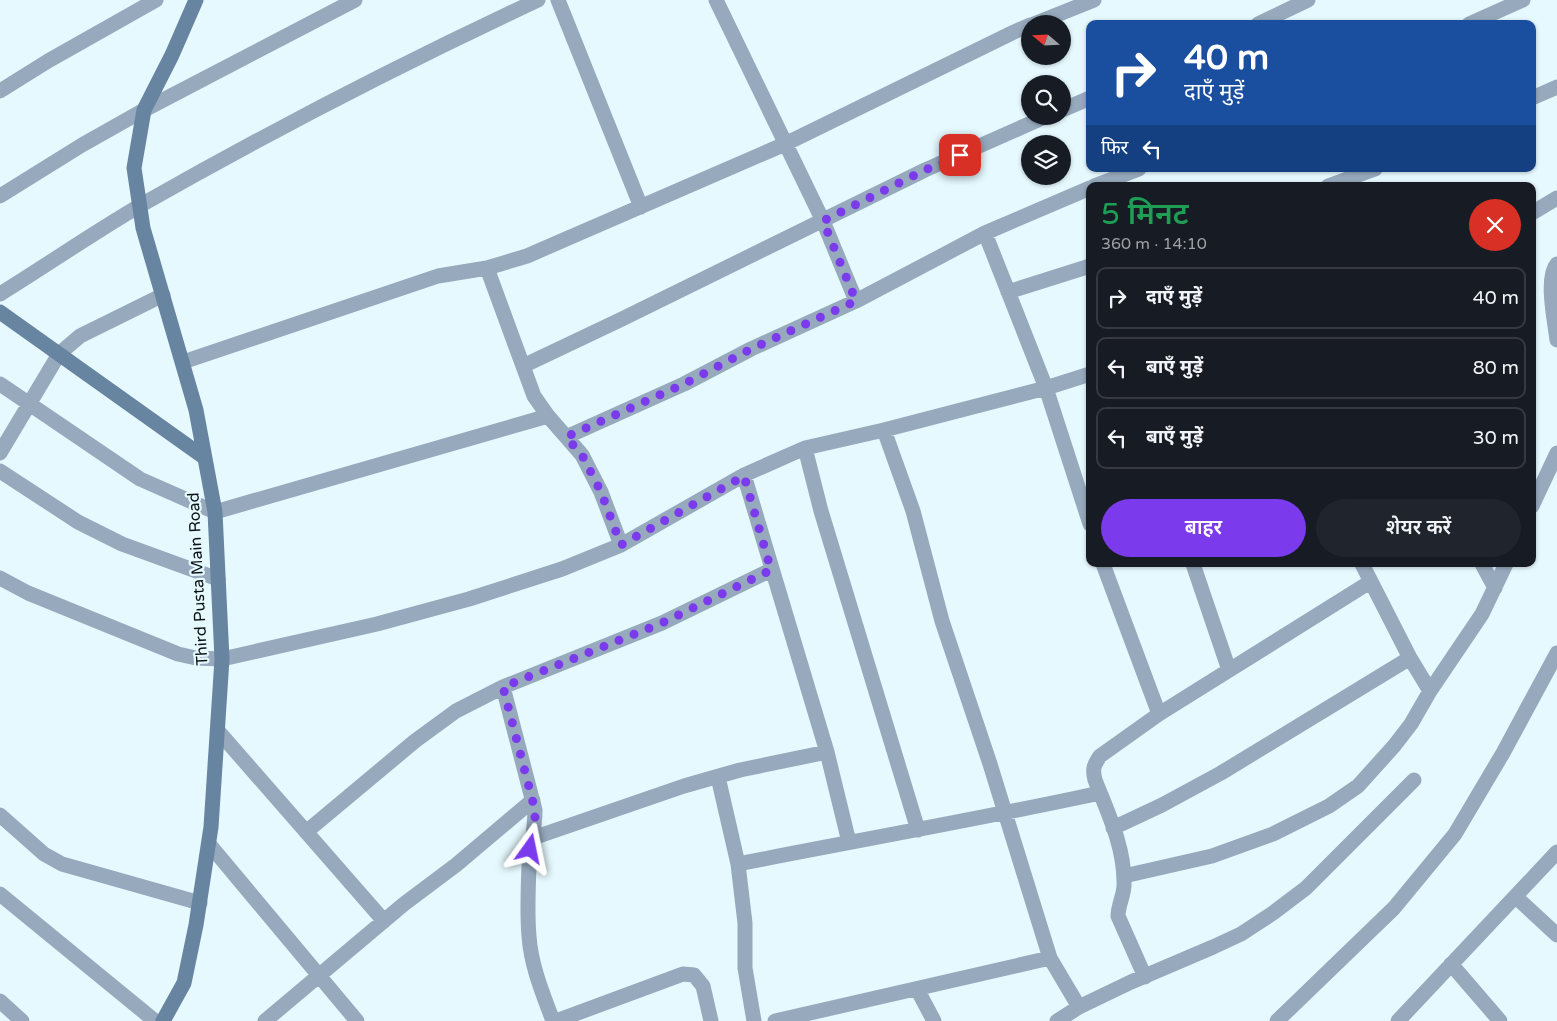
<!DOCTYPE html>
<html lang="hi">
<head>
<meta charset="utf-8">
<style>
	:root { --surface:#171b24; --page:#20242c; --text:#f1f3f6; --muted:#9ea1a6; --line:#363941; --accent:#7c3aed }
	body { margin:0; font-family:"Varela Round","Noto Sans Devanagari",sans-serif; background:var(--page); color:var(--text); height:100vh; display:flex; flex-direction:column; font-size:19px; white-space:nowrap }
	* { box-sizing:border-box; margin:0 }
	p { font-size:16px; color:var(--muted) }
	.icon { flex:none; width:28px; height:28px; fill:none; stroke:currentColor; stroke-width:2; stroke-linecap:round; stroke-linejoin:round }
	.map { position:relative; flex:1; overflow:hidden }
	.panel { position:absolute; left:1086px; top:182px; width:450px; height:385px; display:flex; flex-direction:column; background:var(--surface); border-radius:10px; box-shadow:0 1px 4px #0004 }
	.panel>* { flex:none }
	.banner { position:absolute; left:1086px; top:20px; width:450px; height:152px; border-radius:10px; box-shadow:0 1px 4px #0004; background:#1a4fa0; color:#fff; overflow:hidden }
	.needle { width:32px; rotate:289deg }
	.tools { position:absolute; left:1021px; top:15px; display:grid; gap:10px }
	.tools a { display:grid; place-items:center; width:50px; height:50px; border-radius:50%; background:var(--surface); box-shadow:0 1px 4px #0004; font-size:25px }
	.pin { position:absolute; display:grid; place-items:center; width:42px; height:42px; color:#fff; margin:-21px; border-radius:10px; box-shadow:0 2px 8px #0006 }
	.me { position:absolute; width:55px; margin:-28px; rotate:12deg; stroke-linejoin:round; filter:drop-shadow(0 0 4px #0008) }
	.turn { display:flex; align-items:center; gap:18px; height:105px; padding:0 15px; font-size:22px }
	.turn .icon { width:65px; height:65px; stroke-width:2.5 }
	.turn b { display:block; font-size:35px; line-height:42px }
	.then { display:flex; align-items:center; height:48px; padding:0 15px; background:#0003; gap:10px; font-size:19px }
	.round { display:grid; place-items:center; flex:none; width:52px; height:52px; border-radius:26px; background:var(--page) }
	.headline { display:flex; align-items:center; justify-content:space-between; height:85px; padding:0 15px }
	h1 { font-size:30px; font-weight:600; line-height:38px; color:#1e9e55 }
	.action { display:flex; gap:10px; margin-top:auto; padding:10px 15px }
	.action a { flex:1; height:58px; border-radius:30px; background:var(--accent); color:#fff; font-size:20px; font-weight:600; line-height:58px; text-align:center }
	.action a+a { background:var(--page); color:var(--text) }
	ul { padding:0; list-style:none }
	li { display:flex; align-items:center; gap:15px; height:62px; margin:0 10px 8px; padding:0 5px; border:2px solid var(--line); border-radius:10px }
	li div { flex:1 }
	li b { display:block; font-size:19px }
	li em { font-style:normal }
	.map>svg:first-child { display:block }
</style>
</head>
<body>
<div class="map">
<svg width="1557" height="1021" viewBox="0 0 1557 1021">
	<rect width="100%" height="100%" fill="#e6f9fe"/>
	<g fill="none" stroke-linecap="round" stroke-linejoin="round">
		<!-- street -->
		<path stroke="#96a9bd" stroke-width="15" d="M558,0L641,207
			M716,0L823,221L856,301
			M1034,24L1094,0
			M1258,24L1308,0
			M1469,24L1523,0
			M0,91L48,61L156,0
			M1532,98L1557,87
			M1062,110L1090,98
			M1094,186L1139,169
			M1328,186L1375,169
			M0,196L82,145L144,110L355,0
			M1532,213L1557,198
			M985,233L1046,388L1090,524
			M1557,264C1545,278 1555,322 1557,340
			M487,268L534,396L548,416L582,455L601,492L621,545
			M1008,292L1090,266
			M0,294C47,265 93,233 141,205C271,131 403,63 538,0
			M183,362L438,276L487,268L527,256L785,144L1014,32L1030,25
			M523,366L622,319L925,170L1047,116
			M0,384L140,479L215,512L548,416
			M884,430L913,511L942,621L990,764L1050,958L1079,1007
			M566,437L684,384L751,349L856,301L985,233L1090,188
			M805,448L821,511L918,830
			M0,453L59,354L80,336L163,295
			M0,471L78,522L122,544L218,579
			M744,475L827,752L849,842
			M1532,506L1557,453
			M1103,564L1159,714
			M1193,564L1229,670
			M1362,564L1410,658L1430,691
			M1482,564L1495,588
			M0,578L28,593L178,654L196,658L222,659L377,624L469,599L562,569L621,545L744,475L805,448L884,430L1046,388L1090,374
			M503,687L535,810C535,830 530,848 529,867C528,890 527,914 529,936C531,966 543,994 553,1021
			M218,731L384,921
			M718,777L738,864L745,923V968L754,1021
			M0,815L44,854L62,864L200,903
			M1113,828L1162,805L1221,773L1410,658
			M306,832L415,741L456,711L503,687L662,623L771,570
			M533,838L684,786L740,770L827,752
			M209,844L357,1021
			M738,864C859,840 980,819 1100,793
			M1124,876L1212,856L1273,834L1329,806L1358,786L1394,746L1411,724L1430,691L1482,614L1506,564
			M0,894L155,1021
			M1516,897L1557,935
			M1451,964L1500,1021
			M1145,977L1118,916C1118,904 1125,894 1124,882C1124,846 1108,813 1095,780C1092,769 1094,765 1100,756L1159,714L1370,582
			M917,989L934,1021
			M0,1001L22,1021
			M265,1021L404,904L456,865L533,800
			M556,1021L683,974L694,975L703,986L711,1021
			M775,1021L1050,958
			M1057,1021L1079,1007L1131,982L1213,947L1241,934L1273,913L1306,888L1414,780
			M1277,1021L1394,908L1455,834L1503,753L1557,653
			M1398,1021L1557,852"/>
		<!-- secondary -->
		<path stroke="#6784a1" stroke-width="15" d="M0,312L205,458
			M163,1021L184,983L196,925L211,827L222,659L215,512L196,410L143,228L134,168L144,110L172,55L196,0"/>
	</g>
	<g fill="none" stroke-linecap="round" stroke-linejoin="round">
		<!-- route -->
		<path stroke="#7c3aed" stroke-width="9" stroke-dasharray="0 16.2" d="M530,849L535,825V810L503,687L662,623L771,570L744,476L621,545L601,492L582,455L566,437L684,384L751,349L856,301L823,221L925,170L960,155"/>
	</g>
	<g text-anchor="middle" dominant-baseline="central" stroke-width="4.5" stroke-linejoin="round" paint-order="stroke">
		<!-- street labels -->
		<g font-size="16" fill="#0b1315" stroke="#e6f9fe">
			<text transform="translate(198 579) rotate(-93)">Third Pusta Main Road</text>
		</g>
	</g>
</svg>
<div class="tools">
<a><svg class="needle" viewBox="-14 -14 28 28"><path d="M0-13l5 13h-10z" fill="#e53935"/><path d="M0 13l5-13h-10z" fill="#9ea1a6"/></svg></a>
<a><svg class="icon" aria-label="search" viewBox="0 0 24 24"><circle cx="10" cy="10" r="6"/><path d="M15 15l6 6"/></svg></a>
<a><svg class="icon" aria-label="layers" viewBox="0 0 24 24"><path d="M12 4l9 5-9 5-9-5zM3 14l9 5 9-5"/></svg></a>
</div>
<div class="pin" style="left:960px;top:155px;background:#d93025"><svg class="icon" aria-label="arrive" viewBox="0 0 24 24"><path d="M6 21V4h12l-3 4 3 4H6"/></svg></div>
<svg class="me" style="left:530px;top:849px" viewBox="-20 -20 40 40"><path d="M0-17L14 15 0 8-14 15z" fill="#7c3aed" stroke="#fff" stroke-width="4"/></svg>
<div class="banner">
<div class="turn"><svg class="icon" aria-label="right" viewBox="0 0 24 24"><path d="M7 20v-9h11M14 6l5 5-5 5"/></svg><div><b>40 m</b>दाएँ मुड़ें</div></div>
<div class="then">फिर<svg class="icon" aria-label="left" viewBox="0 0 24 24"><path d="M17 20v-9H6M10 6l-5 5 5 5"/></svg></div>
</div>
<section class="panel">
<div class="headline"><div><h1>5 मिनट</h1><p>360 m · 14:10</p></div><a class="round" style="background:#d93025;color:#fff"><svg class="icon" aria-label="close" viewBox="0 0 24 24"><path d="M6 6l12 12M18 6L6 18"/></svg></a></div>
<ul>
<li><svg class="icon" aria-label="right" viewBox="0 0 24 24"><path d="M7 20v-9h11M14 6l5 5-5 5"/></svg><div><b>दाएँ मुड़ें</b></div><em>40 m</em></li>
<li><svg class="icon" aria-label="left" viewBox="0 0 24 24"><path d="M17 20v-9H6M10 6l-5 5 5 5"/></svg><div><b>बाएँ मुड़ें</b></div><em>80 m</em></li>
<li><svg class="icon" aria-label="left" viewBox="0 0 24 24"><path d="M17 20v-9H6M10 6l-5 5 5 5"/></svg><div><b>बाएँ मुड़ें</b></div><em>30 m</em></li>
</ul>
<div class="action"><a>बाहर</a><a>शेयर करें</a></div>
</section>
</div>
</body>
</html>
